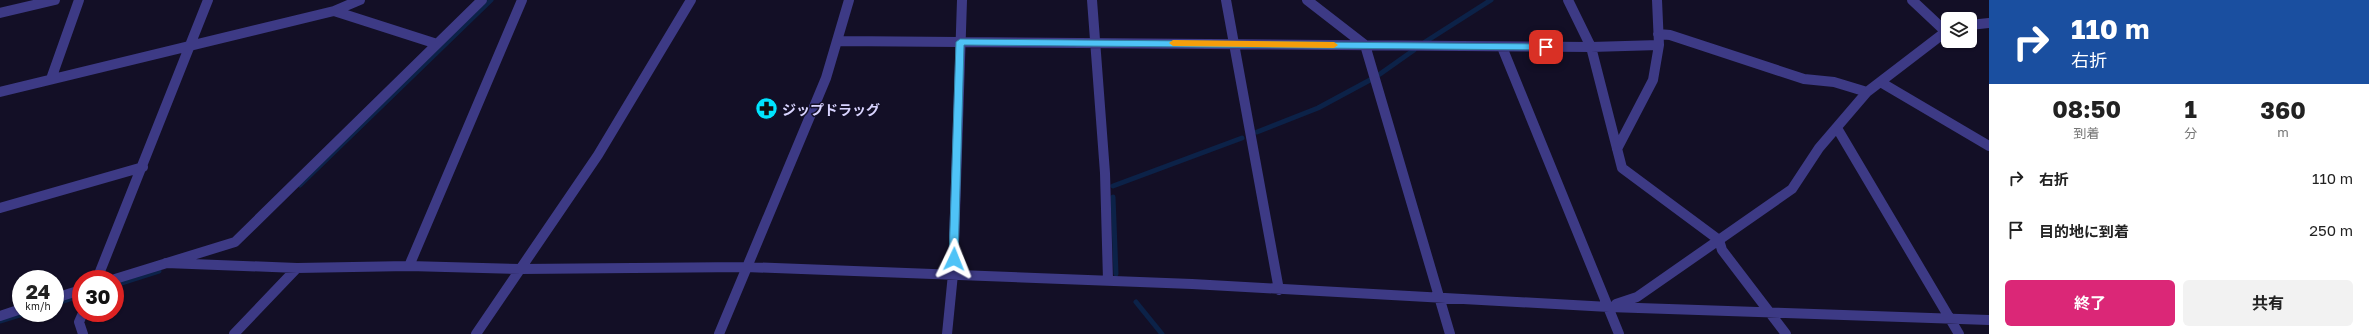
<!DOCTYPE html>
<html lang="ja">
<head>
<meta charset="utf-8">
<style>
	:root { --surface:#fff; --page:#f2f2f2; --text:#222; --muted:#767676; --accent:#db2777 }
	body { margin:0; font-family:"Golos Text","Noto Sans JP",sans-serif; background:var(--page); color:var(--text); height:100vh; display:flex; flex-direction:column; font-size:15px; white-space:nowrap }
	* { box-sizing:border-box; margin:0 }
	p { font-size:13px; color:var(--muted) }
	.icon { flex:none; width:22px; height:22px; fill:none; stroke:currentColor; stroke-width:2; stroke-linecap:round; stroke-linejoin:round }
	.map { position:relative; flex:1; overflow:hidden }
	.drawer { display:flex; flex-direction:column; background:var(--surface); width:380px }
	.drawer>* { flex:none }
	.hud { background:#1a4fa0; color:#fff; overflow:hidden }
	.buttons { position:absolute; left:1941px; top:12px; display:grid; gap:8px }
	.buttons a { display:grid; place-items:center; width:36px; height:36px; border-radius:6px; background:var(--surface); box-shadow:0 1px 3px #0004; font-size:20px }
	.speed { position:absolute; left:12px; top:270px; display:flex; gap:8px; font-size:20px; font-weight:700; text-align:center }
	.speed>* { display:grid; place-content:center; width:52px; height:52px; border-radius:50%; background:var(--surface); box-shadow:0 1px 3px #0004; line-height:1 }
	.speed small { font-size:10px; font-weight:400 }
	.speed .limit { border:6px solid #d22; background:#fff; color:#111 }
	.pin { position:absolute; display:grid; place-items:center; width:34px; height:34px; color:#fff; margin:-17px; border-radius:8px; box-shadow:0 2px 6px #0006 }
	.me { position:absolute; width:44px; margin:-22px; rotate:2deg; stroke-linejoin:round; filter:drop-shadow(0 0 3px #0008) }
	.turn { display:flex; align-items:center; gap:14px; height:84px; padding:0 16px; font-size:18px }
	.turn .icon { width:52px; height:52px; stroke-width:2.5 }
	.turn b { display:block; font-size:28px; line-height:34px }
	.eta { display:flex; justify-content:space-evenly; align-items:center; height:68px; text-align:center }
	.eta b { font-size:24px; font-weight:700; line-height:28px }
	.primary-button { display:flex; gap:8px; margin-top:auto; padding:8px 16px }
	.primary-button a { flex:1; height:46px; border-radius:6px; background:var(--accent); color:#fff; font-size:16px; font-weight:700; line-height:46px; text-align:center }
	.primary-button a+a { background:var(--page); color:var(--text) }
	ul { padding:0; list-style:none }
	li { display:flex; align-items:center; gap:12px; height:52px; padding:0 16px }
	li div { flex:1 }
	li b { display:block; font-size:15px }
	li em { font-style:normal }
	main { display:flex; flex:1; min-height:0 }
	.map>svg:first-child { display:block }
</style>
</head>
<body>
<main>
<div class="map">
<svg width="1989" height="334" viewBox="0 0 1989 334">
	<rect width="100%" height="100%" fill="#130f26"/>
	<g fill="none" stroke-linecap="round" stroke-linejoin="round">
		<!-- stream -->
		<path stroke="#0c2248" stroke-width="5" d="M1425,42L1491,0
			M1380,74L1414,50
			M1257,132L1318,108L1370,80
			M300,185L491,0
			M1113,186L1242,138
			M1113,197L1116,274
			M115,285L159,271
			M1136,302L1162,334
			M55,304L76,297
			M0,321L26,313"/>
		<!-- minor -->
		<path stroke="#3d3a85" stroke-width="10" d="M1092,0L1105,173L1108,280
			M1226,0L1279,290
			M1307,0L1365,45L1450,334
			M1568,0L1591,47L1622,168L1719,240L1722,250L1786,334
			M1912,0L1945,31
			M334,11L360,0
			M0,13L55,0
			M1970,25L1989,23
			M1658,34L1670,35L1804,79L1834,82L1867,92
			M839,41L1591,47L1659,45
			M1502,47L1619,334
			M51,79L79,0
			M1882,83L1989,146
			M0,92L334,11L437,44L482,0
			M1837,128L1959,334
			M1617,149L1653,80L1659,45L1657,0
			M0,208L143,167
			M166,263L297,268L409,266L521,269L746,267L1192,284L1609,307L1989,320
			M409,266L522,0
			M97,279L208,0
			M115,279L235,242L437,44
			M55,298L81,290
			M1616,304L1637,297L1792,189L1819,148L1867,92L1948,30
			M83,313L79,322L83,334
			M0,316L21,309
			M234,334L297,268
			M476,334L598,155L691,0
			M719,334L826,78L849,0
			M947,334L953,274L962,0"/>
	</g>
	<!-- route -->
	<path fill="#4fc3f7" stroke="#337fa1" d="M960,39L1546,44L1551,47L1546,50L964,45L958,259L954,263L949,259L956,42Z"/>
	<!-- slow -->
	<path fill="#f59e0b" d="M1173,40L1334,42L1338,45L1334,48L1173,46L1169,43Z"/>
	<!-- icons -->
	<defs>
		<symbol id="pharmacy-disc" viewBox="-11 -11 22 22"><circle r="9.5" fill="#00e5ff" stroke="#130f26"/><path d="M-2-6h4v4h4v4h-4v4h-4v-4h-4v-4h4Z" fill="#111"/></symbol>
	</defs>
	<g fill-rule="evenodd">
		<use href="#pharmacy-disc" x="754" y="96" width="25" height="25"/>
	</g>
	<g text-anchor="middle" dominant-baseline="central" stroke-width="3" stroke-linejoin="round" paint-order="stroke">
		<!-- poi labels -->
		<g font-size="14" font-weight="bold" fill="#d9d4ff" stroke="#130f26" text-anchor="start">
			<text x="782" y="109">ジップドラッグ</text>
		</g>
	</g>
</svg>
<div class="buttons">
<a><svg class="icon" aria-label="layers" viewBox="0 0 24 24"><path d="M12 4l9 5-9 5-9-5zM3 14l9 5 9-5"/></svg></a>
</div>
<div class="speed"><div>24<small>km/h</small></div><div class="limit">30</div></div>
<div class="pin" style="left:1546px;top:47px;background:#d93025"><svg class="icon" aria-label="arrive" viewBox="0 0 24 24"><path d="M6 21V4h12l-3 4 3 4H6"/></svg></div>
<svg class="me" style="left:954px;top:259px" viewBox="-20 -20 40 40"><path d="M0-17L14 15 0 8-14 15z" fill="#4fc3f7" stroke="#fff" stroke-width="4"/></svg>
</div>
<section class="drawer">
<div class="hud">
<div class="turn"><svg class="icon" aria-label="right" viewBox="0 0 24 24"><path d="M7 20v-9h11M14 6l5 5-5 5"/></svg><div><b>110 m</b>右折</div></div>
</div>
<div class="eta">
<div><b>08:50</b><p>到着</p></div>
<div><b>1</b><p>分</p></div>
<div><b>360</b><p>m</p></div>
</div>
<ul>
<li><svg class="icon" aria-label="right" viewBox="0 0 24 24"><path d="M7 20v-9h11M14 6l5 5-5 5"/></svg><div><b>右折</b></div><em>110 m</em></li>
<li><svg class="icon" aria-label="arrive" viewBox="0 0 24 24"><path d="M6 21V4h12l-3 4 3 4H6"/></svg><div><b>目的地に到着</b></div><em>250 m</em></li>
</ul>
<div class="primary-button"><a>終了</a><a>共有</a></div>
</section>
</main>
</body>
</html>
